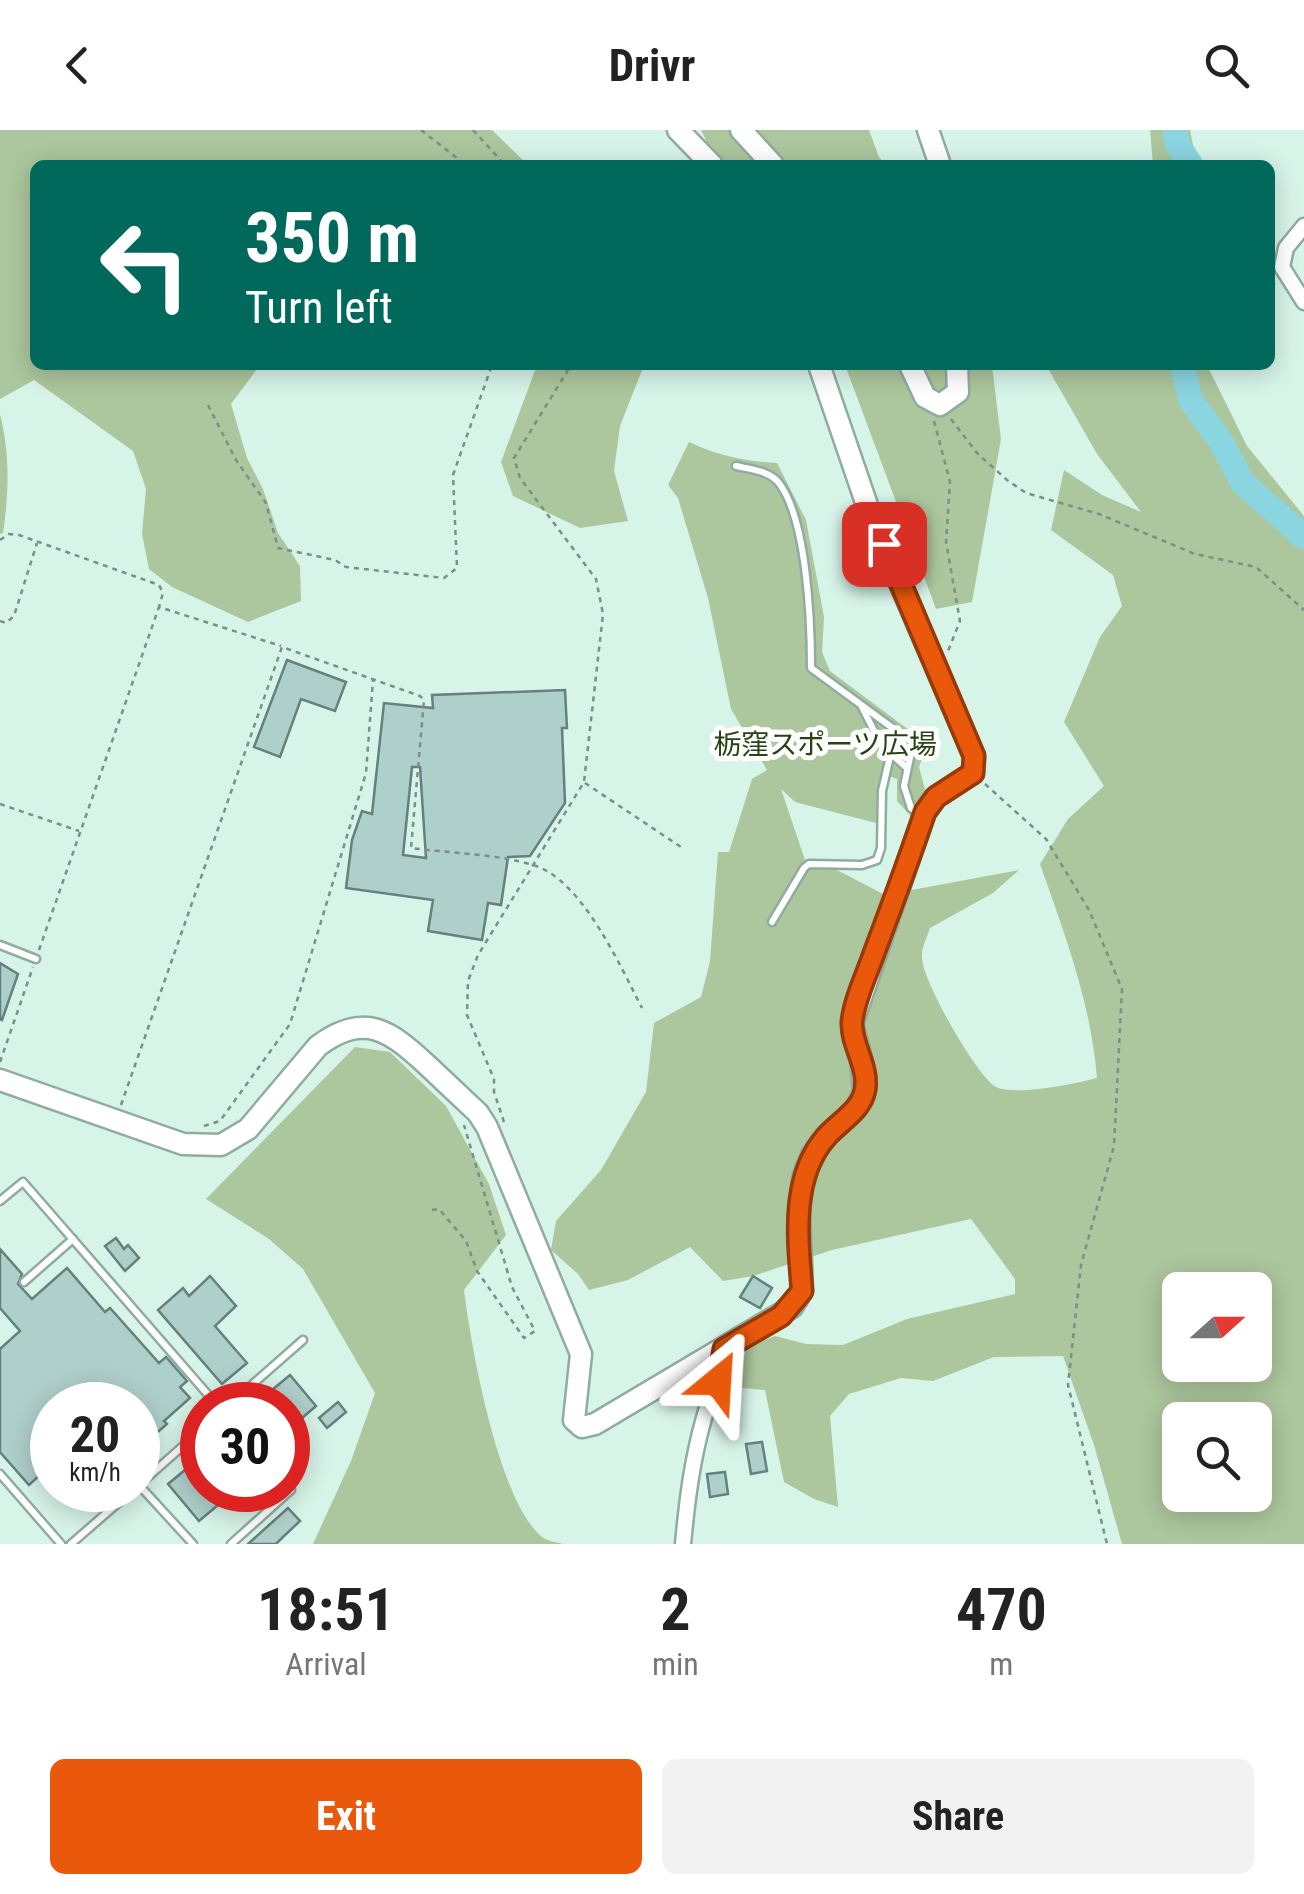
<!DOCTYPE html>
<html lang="en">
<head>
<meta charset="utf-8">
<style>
	:root { --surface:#fff; --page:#f2f2f2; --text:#222; --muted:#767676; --accent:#ea580c }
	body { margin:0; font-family:"Roboto Condensed","Noto Sans JP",sans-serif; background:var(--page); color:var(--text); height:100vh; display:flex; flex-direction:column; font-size:38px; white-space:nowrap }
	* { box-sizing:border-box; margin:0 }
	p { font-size:32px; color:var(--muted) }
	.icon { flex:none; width:55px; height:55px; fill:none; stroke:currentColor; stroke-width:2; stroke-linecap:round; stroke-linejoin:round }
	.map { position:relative; height:1414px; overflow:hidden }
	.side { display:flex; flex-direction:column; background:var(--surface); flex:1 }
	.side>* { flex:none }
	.banner { position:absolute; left:30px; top:30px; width:1245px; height:210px; border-radius:15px; box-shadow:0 5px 25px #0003; background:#00695c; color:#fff; overflow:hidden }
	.needle { width:65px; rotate:69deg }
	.controls { position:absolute; left:1162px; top:1142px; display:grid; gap:20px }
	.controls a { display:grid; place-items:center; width:110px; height:110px; border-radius:15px; background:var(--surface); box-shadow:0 5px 25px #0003; font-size:50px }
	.speed { position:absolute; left:30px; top:1252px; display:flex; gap:20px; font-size:50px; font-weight:700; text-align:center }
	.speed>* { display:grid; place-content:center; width:130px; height:130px; border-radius:50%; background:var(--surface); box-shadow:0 5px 25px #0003; line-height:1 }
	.speed small { font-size:25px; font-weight:400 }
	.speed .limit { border:15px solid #d22; background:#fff; color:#111 }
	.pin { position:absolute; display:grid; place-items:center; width:85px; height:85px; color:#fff; margin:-42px; border-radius:20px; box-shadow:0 5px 15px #0006 }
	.me { position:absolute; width:110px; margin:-55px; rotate:27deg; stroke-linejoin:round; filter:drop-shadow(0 0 8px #0008) }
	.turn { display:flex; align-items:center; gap:35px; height:210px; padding:0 50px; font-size:45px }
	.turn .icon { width:130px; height:130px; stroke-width:2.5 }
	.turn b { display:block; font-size:70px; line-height:85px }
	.eta { display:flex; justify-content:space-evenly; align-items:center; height:170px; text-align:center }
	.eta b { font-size:60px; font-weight:700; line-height:70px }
	.button { display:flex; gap:20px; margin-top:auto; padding:20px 50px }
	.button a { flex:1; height:115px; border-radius:15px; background:var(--accent); color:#fff; font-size:40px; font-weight:700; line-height:115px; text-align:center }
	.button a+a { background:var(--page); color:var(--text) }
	header { display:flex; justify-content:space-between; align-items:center; height:130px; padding:0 50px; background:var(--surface); font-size:45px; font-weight:700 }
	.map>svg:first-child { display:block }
</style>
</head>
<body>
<header><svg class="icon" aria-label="back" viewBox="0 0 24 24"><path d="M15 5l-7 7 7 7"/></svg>Drivr<svg class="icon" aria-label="search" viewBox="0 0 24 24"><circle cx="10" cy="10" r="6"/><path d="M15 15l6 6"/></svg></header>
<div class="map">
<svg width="1304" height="1414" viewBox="0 0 1304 1414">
	<rect width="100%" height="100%" fill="#d7f4e9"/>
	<!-- green -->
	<path fill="#acc69d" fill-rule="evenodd" d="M0,0H492L528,35H35V235H260L231,274L247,328L263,359L278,403L300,436L301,471L248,492L172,457L149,439L142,404L146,359L133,321L34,250L0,269Z
		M701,0H869L879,27L886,35H718Z
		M1150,0H1190L1194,20L1204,35H1153Z
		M537,235H644L620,296L614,341L628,391L580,398L513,366L501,332Z
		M845,235H992L1001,309L972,472L936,479Z
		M1046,235H1207L1247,316L1304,386V1414H1122L1094,1315L1063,1226L994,1227L933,1251L901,1248L849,1264L830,1286L838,1377L814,1369L784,1352L765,1260L733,1257L747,1217L775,1206L806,1214L843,1215L907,1189L1015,1164V1149L971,1089L832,1120L753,1146L723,1151L690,1117L628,1150L589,1160L578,1144L551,1120L556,1091L601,1040L646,962L654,893L701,867L710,831L718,722H729L752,649L767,640L731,579L708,468L678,368L668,355L689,312C719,326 744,331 777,333L806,390L824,487L822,522L830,541L921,609L923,626L919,637L926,663L916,692L897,671V649L881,643L876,693L795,672L781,659L805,730L835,739L885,765L1019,740L993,763L930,798C927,807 921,819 922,828C922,850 977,947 996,957C1015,966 1076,954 1097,948C1091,873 1065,805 1040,734L1068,689L1104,656L1064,592L1100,507L1122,476L1113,445L1051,400L1064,340L1102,365L1141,382L1097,324ZM1180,1160H1255V1235H1180ZM1180,1290H1255V1365H1180Z
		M0,284C10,324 9,363 3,403L0,404Z
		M355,917L390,922L446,976L489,1054L506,1105L464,1160C471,1217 498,1369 541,1406C546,1411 556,1412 563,1414H313L351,1331L375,1263L303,1139L269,1109L206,1069Z"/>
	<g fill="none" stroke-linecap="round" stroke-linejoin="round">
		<!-- river -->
		<path stroke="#8bd5e0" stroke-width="25" d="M1175,0L1177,14L1191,35
			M1182,235L1191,271L1220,310L1243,353L1304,407"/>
	</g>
	<!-- building -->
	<path fill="#afcfcb" stroke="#64817e" stroke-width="2.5" fill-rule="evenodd" d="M287,530L346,552L335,581L301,569L280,627L254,617Z
		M565,560L567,598H562L565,673L530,726L508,727L501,775L488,773L482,810L428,801L433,770L346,758L352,710L362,681L372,684L384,573L433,578L432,565ZM412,637H420L426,728L403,725Z
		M0,833L18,844L2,890L0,889Z
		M116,1108L124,1119L128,1115L139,1128L125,1141L105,1116Z
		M0,1119L22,1144L18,1154L32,1169L67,1138L105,1182L110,1178L159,1233L166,1227L187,1251L180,1257L190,1268L164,1291L167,1294L152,1307L156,1313L138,1329V1275H52V1334L29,1355L0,1322V1219L20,1201L0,1178Z
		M210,1146L236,1176L215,1196L247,1233L222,1254L158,1180L183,1158L189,1166Z
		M753,1146L772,1158L760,1178L740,1167Z
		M290,1245L316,1276L288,1300V1275H254Z
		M338,1272L346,1282L327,1298L319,1288Z
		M762,1312L767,1341L751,1344L746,1314Z
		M202,1326V1360H236L199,1391L168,1354Z
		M725,1342L728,1364L710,1367L707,1344Z
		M288,1378L300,1391L283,1407L276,1414H248Z"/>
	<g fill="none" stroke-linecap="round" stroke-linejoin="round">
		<defs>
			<path id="lane" d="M736,336C750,339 770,341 779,353C807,390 811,492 811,538L913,613L904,656L911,678L922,684
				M861,575L881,615L907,638
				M772,792L804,738L809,734L862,735L877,730L881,718L882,661L890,626
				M0,815L36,829
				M0,1071L23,1052L217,1275
				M24,1152L73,1109
				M229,1275L303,1210
				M0,1344L61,1414
				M71,1414L133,1360
				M193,1414L139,1355L202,1299
				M231,1414L291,1360L288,1356"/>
			<path id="street" d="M1304,96L1286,118L1282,137L1304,172
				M683,1414C687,1371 692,1330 704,1288C711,1263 719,1246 724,1219"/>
			<path id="secondary" d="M678,0L712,35
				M741,0L773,35
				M928,0L940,35
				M910,235L925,267L940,275L958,262L957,235
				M0,950L183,1014L221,1015L248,999L318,916C365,881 390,901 427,935C444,951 461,967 478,983L487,997L581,1224L574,1290L582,1297L595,1294L792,1177L802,1161L799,1078L804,1045L812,1025L827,1005L856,979L864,962L861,929L852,894L925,682L936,667L973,643L974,626L869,381L819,235"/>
		</defs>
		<!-- lane casing -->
		<use href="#lane" stroke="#90aca1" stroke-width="11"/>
		<!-- street casing -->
		<use href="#street" stroke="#90aca1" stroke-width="19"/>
		<!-- secondary casing -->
		<use href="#secondary" stroke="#90aca1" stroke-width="25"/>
		<!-- path -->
		<path stroke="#7a8f87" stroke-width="2.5" stroke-dasharray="5 5" stroke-linecap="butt" d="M421,0L466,35
			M473,0L505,35
			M208,275L236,330L266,373L278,418L335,430L346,437L444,448L457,438L453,345L492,235
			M951,289L977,323L1007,350L1026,363L1099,384L1195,424L1256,437L1304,480
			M934,291L950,352L946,412L960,491L948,521
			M0,410L9,404L19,405L159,455L163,463L159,477
			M0,491L6,493L14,486L37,413
			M585,653L684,719
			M985,654L1046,709L1089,780L1122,859L1114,1016L1081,1135L1068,1255L1107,1414
			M0,674L79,701
			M39,820L159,477L281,516
			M0,932L33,837
			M121,975L282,517L420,566L424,570L411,718C448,723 498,724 533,735C582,749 620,836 642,878
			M504,992L494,962V949L467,885L468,851L478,825L584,652L603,484L596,449L520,348L514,328L571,235
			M204,996L220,991L290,894L366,643L373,550
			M432,1080L439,1079L466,1111L477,1141L524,1208L535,1201L512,1157L464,995"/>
		<!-- lane -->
		<use href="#lane" stroke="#fff" stroke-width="6"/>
		<!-- street -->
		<use href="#street" stroke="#fff" stroke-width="14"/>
		<!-- secondary -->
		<use href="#secondary" stroke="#fff" stroke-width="20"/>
	</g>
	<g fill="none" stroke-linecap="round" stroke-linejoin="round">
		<defs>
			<path id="route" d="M718,1251L724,1219L781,1186L802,1161C798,1110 790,1048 826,1007C839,992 861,981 865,960C869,936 851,915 852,892C854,871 866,846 873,826C891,778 909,730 925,682L936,667L973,643L974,626L884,414"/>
		</defs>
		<!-- route casing -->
		<use href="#route" stroke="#983908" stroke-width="25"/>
		<!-- route -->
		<use href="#route" stroke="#ea580c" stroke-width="18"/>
	</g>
	<g text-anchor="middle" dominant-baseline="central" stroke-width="10" stroke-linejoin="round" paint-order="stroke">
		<!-- park labels -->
		<g font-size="28" fill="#264311" stroke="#fff">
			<text x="825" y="614">栃窪スポーツ広場</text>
		</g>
	</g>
</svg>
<div class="controls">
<a><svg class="needle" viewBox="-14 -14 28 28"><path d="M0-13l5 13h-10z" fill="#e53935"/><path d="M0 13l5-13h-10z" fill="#767676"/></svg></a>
<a><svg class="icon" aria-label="search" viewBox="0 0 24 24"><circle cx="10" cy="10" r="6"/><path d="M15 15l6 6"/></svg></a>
</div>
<div class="speed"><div>20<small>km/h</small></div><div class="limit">30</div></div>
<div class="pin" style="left:884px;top:414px;background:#d93025"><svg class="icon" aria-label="arrive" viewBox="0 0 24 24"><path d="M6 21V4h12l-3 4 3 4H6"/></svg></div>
<svg class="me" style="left:718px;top:1251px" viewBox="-20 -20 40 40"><path d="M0-17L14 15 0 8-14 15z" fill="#ea580c" stroke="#fff" stroke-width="4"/></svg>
<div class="banner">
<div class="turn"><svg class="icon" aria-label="left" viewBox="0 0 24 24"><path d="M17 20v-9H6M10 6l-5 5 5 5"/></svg><div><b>350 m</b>Turn left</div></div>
</div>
</div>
<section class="side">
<div class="eta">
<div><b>18:51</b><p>Arrival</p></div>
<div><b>2</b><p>min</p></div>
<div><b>470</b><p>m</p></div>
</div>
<div class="button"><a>Exit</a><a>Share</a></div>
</section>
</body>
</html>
